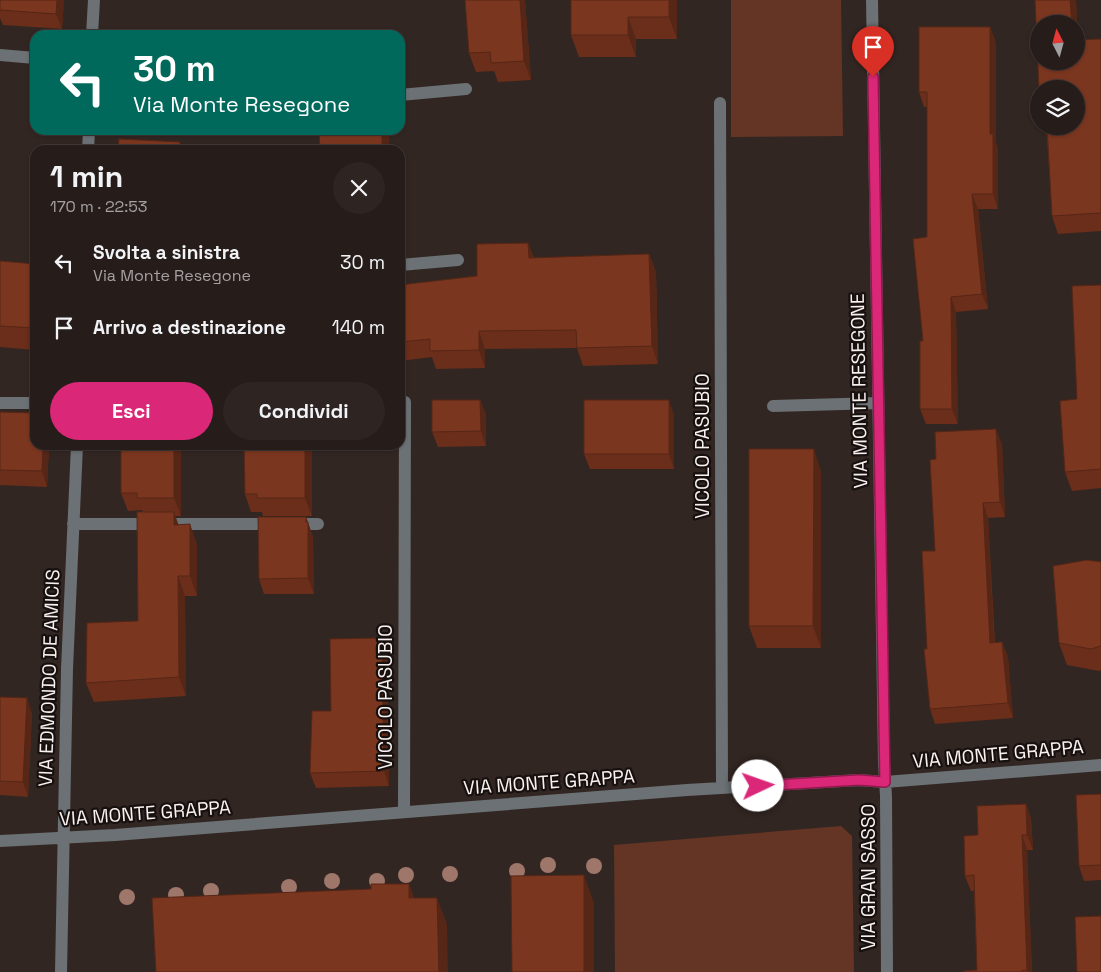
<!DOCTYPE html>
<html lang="it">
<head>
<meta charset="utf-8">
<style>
	:root { --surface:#261c1a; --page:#2e2523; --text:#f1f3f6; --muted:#a4a1a2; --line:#423a39; --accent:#db2777 }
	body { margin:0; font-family:"Space Grotesk",sans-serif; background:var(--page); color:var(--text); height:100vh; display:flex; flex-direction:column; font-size:19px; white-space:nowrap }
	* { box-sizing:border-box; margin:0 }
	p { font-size:16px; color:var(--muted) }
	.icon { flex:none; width:28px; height:28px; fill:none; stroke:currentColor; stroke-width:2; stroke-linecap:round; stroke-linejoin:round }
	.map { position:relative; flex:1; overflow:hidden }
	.side { position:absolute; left:30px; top:145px; width:375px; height:305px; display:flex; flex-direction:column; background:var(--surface); border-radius:15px; box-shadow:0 1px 4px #0004,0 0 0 1px var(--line) }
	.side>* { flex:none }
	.guide { position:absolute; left:30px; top:30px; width:375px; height:105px; border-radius:15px; box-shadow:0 1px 4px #0004,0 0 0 1px var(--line); background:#00695c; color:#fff; overflow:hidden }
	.needle { width:32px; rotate:354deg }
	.fabs { position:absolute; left:1030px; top:15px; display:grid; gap:10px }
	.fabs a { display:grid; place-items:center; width:55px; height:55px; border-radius:50%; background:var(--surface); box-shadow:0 1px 4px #0004,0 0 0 1px var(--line); font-size:25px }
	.pin { position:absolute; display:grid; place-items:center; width:42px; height:42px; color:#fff; margin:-51px -21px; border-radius:50% 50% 50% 0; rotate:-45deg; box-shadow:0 0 5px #0007 }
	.pin .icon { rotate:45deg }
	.me { position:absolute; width:55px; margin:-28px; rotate:87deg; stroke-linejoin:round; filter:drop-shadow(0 0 4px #0008) }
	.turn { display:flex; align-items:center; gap:18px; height:105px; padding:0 20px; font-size:22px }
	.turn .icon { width:65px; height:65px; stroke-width:2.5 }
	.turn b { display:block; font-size:35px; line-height:42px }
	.round { display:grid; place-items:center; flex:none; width:52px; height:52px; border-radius:26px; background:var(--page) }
	.summary { display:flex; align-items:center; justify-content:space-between; height:85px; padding:0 20px }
	h1 { font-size:30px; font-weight:700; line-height:38px }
	.primary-button { display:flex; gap:10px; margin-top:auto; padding:10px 20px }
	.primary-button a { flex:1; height:58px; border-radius:30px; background:var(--accent); color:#fff; font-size:20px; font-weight:700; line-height:58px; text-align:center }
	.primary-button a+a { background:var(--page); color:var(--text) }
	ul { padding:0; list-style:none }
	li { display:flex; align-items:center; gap:15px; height:65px; padding:0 20px }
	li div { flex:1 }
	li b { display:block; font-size:19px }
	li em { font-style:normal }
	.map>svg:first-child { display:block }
</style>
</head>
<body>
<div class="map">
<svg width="1101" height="972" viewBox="0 0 1101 972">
	<rect width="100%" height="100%" fill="#322622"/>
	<!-- green -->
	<path fill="#643525" d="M731,0H841L843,136L731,137Z
		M841,826L852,836L854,972H615L614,845Z"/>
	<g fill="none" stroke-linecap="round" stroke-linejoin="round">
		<!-- minor -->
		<path stroke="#6b7174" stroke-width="12" d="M872,0L884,762L886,796L887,972
			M92,35L94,0
			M0,55L35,58
			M400,95L466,89
			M720,103L722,788
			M88,150L89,130
			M400,265L458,260
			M0,403H35
			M773,406L878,403
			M73,524H273
			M293,524H318
			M404,812L405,402
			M0,841L115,835L687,790L859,780L885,782L1101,765
			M61,972L67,669L77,445"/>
	</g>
	<!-- trees -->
	<g fill="#9f766a">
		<circle cx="548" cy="865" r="8"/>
		<circle cx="594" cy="866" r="8"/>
		<circle cx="517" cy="871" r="8"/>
		<circle cx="450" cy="874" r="8"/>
		<circle cx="406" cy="875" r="8"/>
		<circle cx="332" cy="881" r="8"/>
		<circle cx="377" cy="881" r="8"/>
		<circle cx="289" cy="887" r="8"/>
		<circle cx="211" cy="891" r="8"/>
		<circle cx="176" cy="895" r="8"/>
		<circle cx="127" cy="897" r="8"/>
	</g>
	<!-- wall -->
	<path fill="#6a2e1b" d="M0,0H64L62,29L3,25L0,18Z
		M525,0L531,80L498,82L494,71L476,72L469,53Z
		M571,0H677V39H636V57H579L571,35Z
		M1035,0H1076L1078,40L1101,39V231L1058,234L1052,216L1047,137L1043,126H1076Z
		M990,27L996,43V142L998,150V209H978L988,309L956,312L958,424H926L920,409L927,237V107H924L919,92Z
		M528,243L534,258L649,254L656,272L658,364L583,366L577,348L485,349V368L436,369L432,357L400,361V285L477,276Z
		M0,261L35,264V350L0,347Z
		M1101,285V488L1072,491L1065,472L1077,399Z
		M480,400L486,415V446L438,447L432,432Z
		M0,412L35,445H49L47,487L0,485Z
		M674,415V469H590L584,454Z
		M1002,444L1005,517L988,518L995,643L1002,642L1008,657L1013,718L935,724L930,709L927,649L935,551Z
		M181,445V516H175L178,525L197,544V596H185L186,696L94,702L86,683L138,621L143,512L142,510L128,511L121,493Z
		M312,445V516H263L262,512H251L245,494Z
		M821,471V648H757L749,626Z
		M306,517L313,537L314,594H264L259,579Z
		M1101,562V670L1099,671L1067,665L1059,643Z
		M382,638L387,653L389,786L316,788L310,773L331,711Z
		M0,697L27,698L32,714L28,797L0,795Z
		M1101,794V880L1084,881L1079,866Z
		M1026,804L1031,819L1033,850H1027L1032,972H964L977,970L974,891H971L965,876L978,835Z"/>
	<!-- shaded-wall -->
	<path fill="#562616" d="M57,0H64L62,29L56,14Z
		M520,0H525L531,80L524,61Z
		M669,0H677V39L669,17Z
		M1070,0H1076L1079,58L1076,50V24H1072Z
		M628,17L636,39V57L628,35Z
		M990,27L996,43V142L998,150V209L993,194L990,134Z
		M382,130H388L389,134L390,150H382Z
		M180,142L183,150H180Z
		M972,194L978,209L988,309L982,294Z
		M528,243L535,261L529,258Z
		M649,254L656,272L658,364L652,346Z
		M951,297L956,312L958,424L952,409Z
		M479,331L485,349V368L479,350Z
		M480,400L486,415V446L481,431Z
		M669,400L674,415V469L669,454Z
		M996,429L1002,444L1005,517L1000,502Z
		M43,445H49L47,487L42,471Z
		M174,445H181V516L174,498Z
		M305,445H312V516L305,498Z
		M814,449L821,471V648L813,626Z
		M983,503L988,518L995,659L990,643Z
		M174,512L181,532L174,525Z
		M306,517L313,537L314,594L308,578Z
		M190,524L197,544V596L190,576Z
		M178,576L185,596L186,696L179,677Z
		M382,638L387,653L389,786L384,771Z
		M1002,642L1008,657L1013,718L1008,703Z
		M27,698L32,714L28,797L23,782Z
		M1026,804L1031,819L1033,850L1027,835Z
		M1022,835L1027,850L1032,972H1027V970Z
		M584,875L594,903V972H584Z
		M409,884L419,910L409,898Z
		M437,898L447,924L448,972H439Z"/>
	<!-- building -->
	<path fill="#7b361f" stroke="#562616" d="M0,0H57L56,14L0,10Z
		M465,0H520L524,61L491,63L490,52L469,53Z
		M571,0H669V17H628V35H571Z
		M1035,0H1070L1072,24H1039V61H1076V40L1101,39V213L1052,216L1047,126H1076V89H1039Z
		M919,27H990V134H993V194H972L982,294L951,297L952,409H920V341H923L913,239L927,237V92H919Z
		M319,130H382V150H320Z
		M119,139L180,142V150H118Z
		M528,243L529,258L649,254L652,346L577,348L576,330L479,331V350L430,351V339L400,342V285L477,276V244Z
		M0,261L35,264V328L0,326Z
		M1101,285V469L1065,472L1060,401L1077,399L1072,286Z
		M432,400H480L481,431L432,432Z
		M584,400H669V454H584Z
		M0,412L35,413V445H43L42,471L0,470Z
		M996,429L1000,502L983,503L990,643L1002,642L1008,703L930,709L924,649H927L922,551H935L930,460L936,459L935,432Z
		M121,445H174V498H137V493H121Z
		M244,445H305V498H257V494H245Z
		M749,449H814L813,626H749Z
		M137,512H174V525L190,524V576H178L179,677L86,683L87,623L138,621Z
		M258,517H306V522H308V578L259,579Z
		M1087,560L1101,562V646L1091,649L1059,643L1053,566Z
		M382,638L384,771L310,773L312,711H331L330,639Z
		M0,697L27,698L23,782L0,781Z
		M1101,794V865L1079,866L1076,795Z
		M1026,804L1027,835H1022L1027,970L1021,971V972H964V971L977,970L974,875L965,876L964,836L978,835L977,806Z
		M584,875V972H512L511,876Z
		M371,884H409V898H437L439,972H156L152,898L371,889Z
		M1101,916V972H1077L1075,917Z"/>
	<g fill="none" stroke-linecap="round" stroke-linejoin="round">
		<defs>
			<path id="route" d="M758,786L859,780L885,782L873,77"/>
		</defs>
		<!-- route casing -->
		<use href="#route" stroke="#8e194d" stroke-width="12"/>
		<!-- route -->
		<use href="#route" stroke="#db2777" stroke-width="9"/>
	</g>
	<g text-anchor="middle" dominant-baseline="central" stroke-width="4.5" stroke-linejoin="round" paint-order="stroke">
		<!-- street labels -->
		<g font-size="19" fill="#f9f1ef" stroke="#16100f">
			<text transform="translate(859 391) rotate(-91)">VIA MONTE RESEGONE</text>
			<text transform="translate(702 446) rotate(-90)">VICOLO PASUBIO</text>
			<text transform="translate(49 678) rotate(-88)">VIA EDMONDO DE AMICIS</text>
			<text transform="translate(385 697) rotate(-90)">VICOLO PASUBIO</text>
			<text transform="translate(998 754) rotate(-5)">VIA MONTE GRAPPA</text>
			<text transform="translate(549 782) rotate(-4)">VIA MONTE GRAPPA</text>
			<text transform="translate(145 813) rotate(-4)">VIA MONTE GRAPPA</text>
			<text transform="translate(868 877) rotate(-90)">VIA GRAN SASSO</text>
		</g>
	</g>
</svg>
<div class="fabs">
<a><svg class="needle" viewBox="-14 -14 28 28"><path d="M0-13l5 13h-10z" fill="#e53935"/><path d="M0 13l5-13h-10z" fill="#a4a1a2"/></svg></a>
<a><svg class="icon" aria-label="layers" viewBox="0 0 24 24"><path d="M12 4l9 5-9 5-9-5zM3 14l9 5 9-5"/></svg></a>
</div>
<div class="pin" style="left:873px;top:77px;background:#d93025"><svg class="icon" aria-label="arrive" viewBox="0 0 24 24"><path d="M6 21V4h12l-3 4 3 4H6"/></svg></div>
<svg class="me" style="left:758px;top:786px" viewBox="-20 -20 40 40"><circle r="19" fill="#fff"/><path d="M0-13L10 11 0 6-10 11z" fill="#db2777"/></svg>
<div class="guide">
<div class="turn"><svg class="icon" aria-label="left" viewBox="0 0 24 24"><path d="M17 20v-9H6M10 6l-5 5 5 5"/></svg><div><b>30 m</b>Via Monte Resegone</div></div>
</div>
<section class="side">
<div class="summary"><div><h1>1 min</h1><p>170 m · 22:53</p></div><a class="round"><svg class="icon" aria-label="close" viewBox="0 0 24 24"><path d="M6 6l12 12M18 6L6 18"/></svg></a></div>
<ul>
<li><svg class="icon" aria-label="left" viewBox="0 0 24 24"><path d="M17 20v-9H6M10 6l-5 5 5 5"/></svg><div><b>Svolta a sinistra</b><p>Via Monte Resegone</p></div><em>30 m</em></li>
<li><svg class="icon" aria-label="arrive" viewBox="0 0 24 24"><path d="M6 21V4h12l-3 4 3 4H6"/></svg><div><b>Arrivo a destinazione</b></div><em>140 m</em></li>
</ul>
<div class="primary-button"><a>Esci</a><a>Condividi</a></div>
</section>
</div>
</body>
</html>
